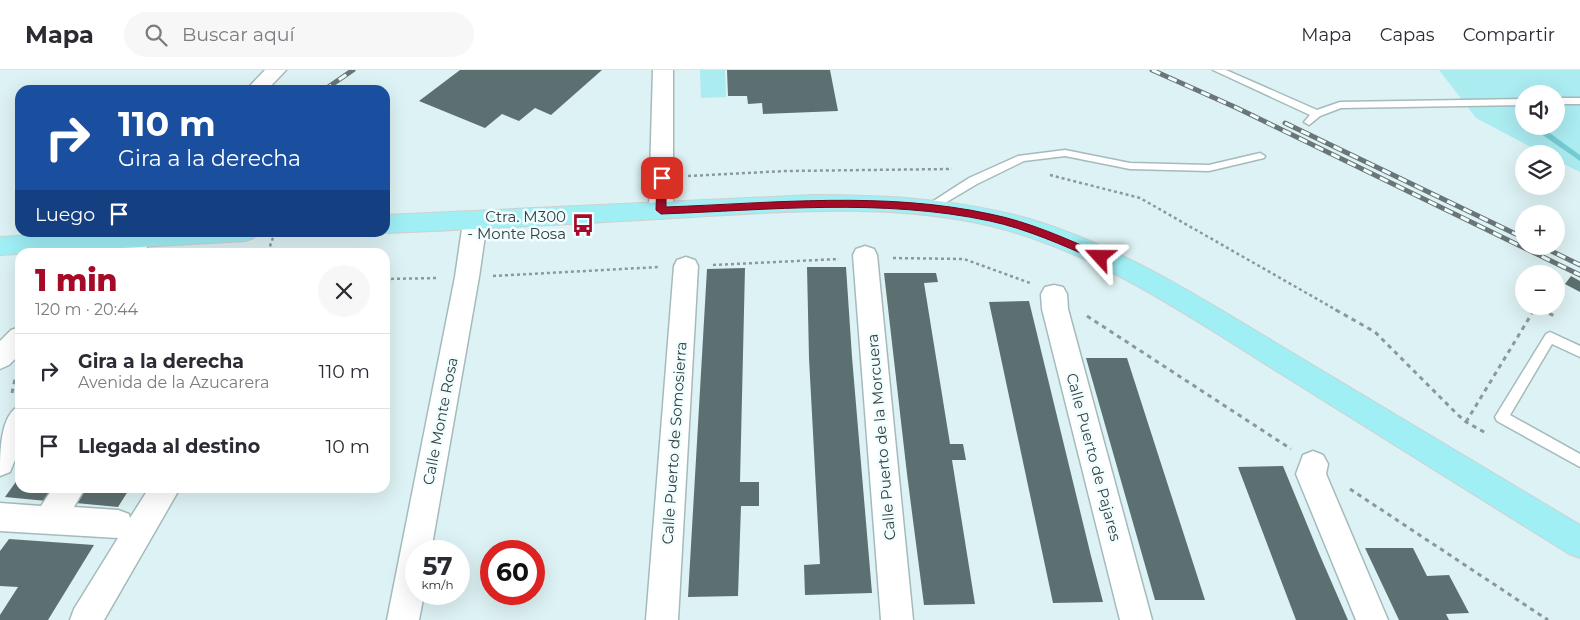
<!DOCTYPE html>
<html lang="es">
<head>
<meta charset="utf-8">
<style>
	:root { --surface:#fff; --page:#f7f7f7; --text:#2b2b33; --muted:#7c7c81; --line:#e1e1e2; --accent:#a50b26 }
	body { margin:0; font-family:Montserrat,sans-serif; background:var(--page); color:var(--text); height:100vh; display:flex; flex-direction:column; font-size:19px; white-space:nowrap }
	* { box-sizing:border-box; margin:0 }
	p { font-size:16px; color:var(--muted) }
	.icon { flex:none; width:28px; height:28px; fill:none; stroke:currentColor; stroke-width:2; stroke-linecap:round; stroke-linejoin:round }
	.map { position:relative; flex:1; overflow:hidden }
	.drawer { position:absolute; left:15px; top:178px; width:375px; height:245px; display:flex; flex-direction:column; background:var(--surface); border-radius:15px; box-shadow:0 5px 20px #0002 }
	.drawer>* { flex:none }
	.top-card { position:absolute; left:15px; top:15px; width:375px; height:152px; border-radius:15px; box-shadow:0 5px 20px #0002; background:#1a4fa0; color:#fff; overflow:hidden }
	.controls { position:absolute; left:1515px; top:15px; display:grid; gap:10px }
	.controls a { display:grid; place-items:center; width:50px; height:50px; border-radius:50%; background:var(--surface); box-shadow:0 5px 20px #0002; font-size:25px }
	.speed { position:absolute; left:405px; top:470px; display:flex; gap:10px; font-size:25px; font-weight:700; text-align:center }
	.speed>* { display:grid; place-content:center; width:65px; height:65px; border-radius:50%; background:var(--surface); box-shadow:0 5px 20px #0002; line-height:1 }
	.speed small { font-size:12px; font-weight:400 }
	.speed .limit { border:8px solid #d22; background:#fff; color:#111 }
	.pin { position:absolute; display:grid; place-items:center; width:42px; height:42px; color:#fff; margin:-21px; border-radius:10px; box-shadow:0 2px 8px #0006 }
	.me { position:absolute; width:55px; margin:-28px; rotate:294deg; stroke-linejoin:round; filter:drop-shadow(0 0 4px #0008) }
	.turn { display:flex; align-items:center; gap:18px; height:105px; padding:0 20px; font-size:22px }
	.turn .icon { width:65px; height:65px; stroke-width:2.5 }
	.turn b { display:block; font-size:35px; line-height:42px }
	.then { display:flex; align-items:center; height:48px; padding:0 20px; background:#0003; gap:10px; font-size:19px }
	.round { display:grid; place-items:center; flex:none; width:52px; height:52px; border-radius:26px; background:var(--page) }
	.overview { display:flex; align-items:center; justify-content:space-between; height:85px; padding:0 20px }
	h1 { font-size:30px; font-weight:800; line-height:38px; color:var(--accent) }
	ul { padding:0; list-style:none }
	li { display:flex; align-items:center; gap:15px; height:75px; padding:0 20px; border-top:1px solid var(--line) }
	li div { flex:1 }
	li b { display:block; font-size:19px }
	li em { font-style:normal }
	header { display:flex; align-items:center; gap:30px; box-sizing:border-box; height:70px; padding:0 25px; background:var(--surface); border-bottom:1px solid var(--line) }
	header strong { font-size:24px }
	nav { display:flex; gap:28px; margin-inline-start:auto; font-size:18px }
	.search { width:350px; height:45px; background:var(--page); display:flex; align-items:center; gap:12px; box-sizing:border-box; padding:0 18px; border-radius:28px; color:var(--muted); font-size:19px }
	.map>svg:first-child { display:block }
</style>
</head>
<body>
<header>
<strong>Mapa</strong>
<div class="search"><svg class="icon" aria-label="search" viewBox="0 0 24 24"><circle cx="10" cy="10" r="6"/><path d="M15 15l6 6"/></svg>Buscar aquí</div>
<nav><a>Mapa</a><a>Capas</a><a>Compartir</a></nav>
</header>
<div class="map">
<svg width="1580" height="550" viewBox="0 0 1580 550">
	<rect width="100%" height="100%" fill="#ddf2f4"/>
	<!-- green -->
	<path fill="#abecf1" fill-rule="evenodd" d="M700,0H725L726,27L701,28Z
		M1439,0H1580V102L1556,90V84H1544L1476,48ZM1524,24H1556V56H1524Z"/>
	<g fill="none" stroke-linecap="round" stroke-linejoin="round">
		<!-- stream -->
		<path fill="#75ccd3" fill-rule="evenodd" d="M1533,56H1540L1580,85V91L1534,59Z"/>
	</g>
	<!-- building -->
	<path fill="#5d7071" d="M460,0H602L551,45L535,38L519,51L502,44L485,58L419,31Z
		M727,0H830L838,41L763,44L762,33L748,34L747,26H728Z
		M807,197H846L852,287L872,523L805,525L804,495L820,494L809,288Z
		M745,198L740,412H759V436H741L738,526L688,527L707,199Z
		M884,203H936L938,212L924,213L950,374H963L966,390H952L975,534L924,535L907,404Z
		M1571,206L1580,211V222L1565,214Z
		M1029,231L1091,486L1103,532L1053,533L989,232Z
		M1086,288H1127L1205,530H1155Z
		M1283,396L1318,481L1348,550H1296L1238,397Z
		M20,406V418H56L47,431L5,427Z
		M86,418H130L118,437L76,433Z
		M9,469L94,475L48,550H0V545L18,517L0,516V481Z
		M1365,478H1413L1427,506L1449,505L1469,543L1446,544L1449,550H1399Z"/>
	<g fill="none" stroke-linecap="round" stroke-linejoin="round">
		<defs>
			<path id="lane" d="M1213,0H1226L1317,40L1340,32L1524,29V35L1341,38L1320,46L1309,55L1304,52L1310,45Z
				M1556,28H1580V34H1556Z
				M1065,80L1130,93L1209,95L1260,83L1265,86L1264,88L1209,101L1130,99L1065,86L1024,91L977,114L933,140L929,141L924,137L969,108L1018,86Z
				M1550,262L1580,276V287L1552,274L1510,345L1580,384V397L1497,351L1495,347L1546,264Z"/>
			<path id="street" d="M265,0H286L267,20H246Z
				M653,0H673V140L669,146L661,148L653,146L649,140Z
				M475,144L483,146L487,152L479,207L431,481H416V524H424L419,550H387L455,207L463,152L467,146Z
				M132,162H150L153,168L144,182H120Z
				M865,176L874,179L877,185L913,550H881L853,185L856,179Z
				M686,187L695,190L698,196L678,550H646L674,196L677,190Z
				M1054,215L1063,217L1067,224L1068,239L1152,550H1120L1042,239L1041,224L1045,217Z
				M20,257V284L9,295L0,299V271L11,260Z
				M20,335V378L10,402L0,406C0,381 0,345 20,335Z
				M1313,381L1323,385L1328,394L1326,404L1388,550H1356L1296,404L1303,385Z
				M53,418H85L74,437L118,440L129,444L130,448L149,418H180L104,550H70L74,539L118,468L0,461V433L41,436Z"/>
			<path id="primary" d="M813,125C887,125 961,129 1033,150C1125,178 1209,233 1291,282C1387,340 1484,397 1580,455V488L1569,484C1473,424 1377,364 1281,304C1190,247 1097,182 991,156C895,133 790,141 692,147C590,153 487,159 385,163V145Z
				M81,162H257L254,168L245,171L0,185V167Z"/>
		</defs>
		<!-- lane casing -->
		<use href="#lane" stroke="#a5babb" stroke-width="3"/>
		<!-- street casing -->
		<use href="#street" stroke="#a5babb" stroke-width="3"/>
		<!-- primary casing -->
		<use href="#primary" stroke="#cfd1d1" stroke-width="2"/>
		<!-- path-far1 -->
		<path stroke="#8a999a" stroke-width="2.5" stroke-dasharray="3 3" stroke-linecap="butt" d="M1050,105L1140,128L1338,241
			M688,106L786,101L952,99
			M268,182L275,162
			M893,188L964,189L1030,213
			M713,195L839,189
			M493,206L659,197
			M385,209L439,208
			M1534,241L1536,237L1544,241"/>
		<!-- path -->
		<path stroke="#8a999a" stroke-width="3" stroke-dasharray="4.5 4.5" stroke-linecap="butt" d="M1336,240L1375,262L1456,343L1466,352L1486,363
			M1541,240L1557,247
			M1087,246L1291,379
			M12,323L15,309
			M1466,352L1534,240
			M1350,419L1548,550"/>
		<!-- lane -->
		<use href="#lane" fill="#fff" fill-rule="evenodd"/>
		<!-- street -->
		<use href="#street" fill="#fff" fill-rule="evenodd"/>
		<!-- primary -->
		<use href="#primary" fill="#9feff5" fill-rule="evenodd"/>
		<defs>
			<path id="rail" d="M1152,0L1237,38L1580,205
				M324,20L353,0
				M1285,53L1524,168
				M1541,176L1580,195"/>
		</defs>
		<!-- rail casing -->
		<use href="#rail" stroke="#697576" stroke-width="5"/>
		<!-- rail -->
		<use href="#rail" stroke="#f1feff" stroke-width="3" stroke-dasharray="9" stroke-linecap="butt"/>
	</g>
	<!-- route -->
	<path fill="#a50b26" stroke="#6b0719" d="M662,105L666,108V137C774,133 884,121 990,144C1030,152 1067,169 1104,185L1105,187L1104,190H1097C1062,175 1027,159 990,151C882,128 770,140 661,144L656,140L657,108Z"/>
	<!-- icons -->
	<defs>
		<symbol id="bus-bare" viewBox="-9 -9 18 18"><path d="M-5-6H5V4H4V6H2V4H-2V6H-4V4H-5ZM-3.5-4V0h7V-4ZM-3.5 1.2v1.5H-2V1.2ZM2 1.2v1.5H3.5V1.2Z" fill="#a50b26" stroke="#f1feff" stroke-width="2.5" paint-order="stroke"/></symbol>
	</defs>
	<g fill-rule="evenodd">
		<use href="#bus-bare" x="567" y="139" width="32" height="32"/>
	</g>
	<g text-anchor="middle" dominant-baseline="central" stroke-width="5" stroke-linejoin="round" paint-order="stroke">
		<!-- poi labels -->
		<g font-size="15" fill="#363f3f" stroke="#f1feff" text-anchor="end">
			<text x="566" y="146">Ctra. M300<tspan x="566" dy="17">- Monte Rosa</tspan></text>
		</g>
		<!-- street labels -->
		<g font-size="15" fill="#363f3f" stroke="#f1feff">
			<text transform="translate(440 351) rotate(-79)">Calle Monte Rosa</text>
			<text transform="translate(881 367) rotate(-95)">Calle Puerto de la Morcuera</text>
			<text transform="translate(674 373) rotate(-86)">Calle Puerto de Somosierra</text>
			<text transform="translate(1094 387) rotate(75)">Calle Puerto de Pajares</text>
		</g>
	</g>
</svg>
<div class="controls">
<a><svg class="icon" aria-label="sound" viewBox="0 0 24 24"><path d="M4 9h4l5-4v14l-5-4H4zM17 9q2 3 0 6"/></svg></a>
<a><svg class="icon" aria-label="layers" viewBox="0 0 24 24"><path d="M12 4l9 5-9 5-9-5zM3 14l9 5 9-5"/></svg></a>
<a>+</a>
<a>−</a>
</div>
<div class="speed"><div>57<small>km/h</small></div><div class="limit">60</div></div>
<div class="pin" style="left:662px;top:108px;background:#d93025"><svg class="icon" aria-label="arrive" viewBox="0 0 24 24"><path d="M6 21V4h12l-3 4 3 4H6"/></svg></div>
<svg class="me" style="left:1100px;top:187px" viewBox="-20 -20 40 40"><path d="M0-17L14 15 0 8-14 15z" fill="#a50b26" stroke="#fff" stroke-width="4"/></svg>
<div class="top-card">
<div class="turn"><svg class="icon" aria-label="right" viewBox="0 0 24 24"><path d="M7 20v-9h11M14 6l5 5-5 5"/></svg><div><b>110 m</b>Gira a la derecha</div></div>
<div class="then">Luego<svg class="icon" aria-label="arrive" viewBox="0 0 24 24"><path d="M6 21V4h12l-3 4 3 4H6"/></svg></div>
</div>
<section class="drawer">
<div class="overview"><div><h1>1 min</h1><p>120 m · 20:44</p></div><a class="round"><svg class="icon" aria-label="close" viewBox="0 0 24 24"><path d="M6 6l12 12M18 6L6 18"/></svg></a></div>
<ul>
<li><svg class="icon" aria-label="right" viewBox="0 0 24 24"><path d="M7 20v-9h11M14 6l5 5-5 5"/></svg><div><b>Gira a la derecha</b><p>Avenida de la Azucarera</p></div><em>110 m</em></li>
<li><svg class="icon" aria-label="arrive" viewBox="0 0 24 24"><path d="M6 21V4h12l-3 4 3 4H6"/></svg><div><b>Llegada al destino</b></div><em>10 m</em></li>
</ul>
</section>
</div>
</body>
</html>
